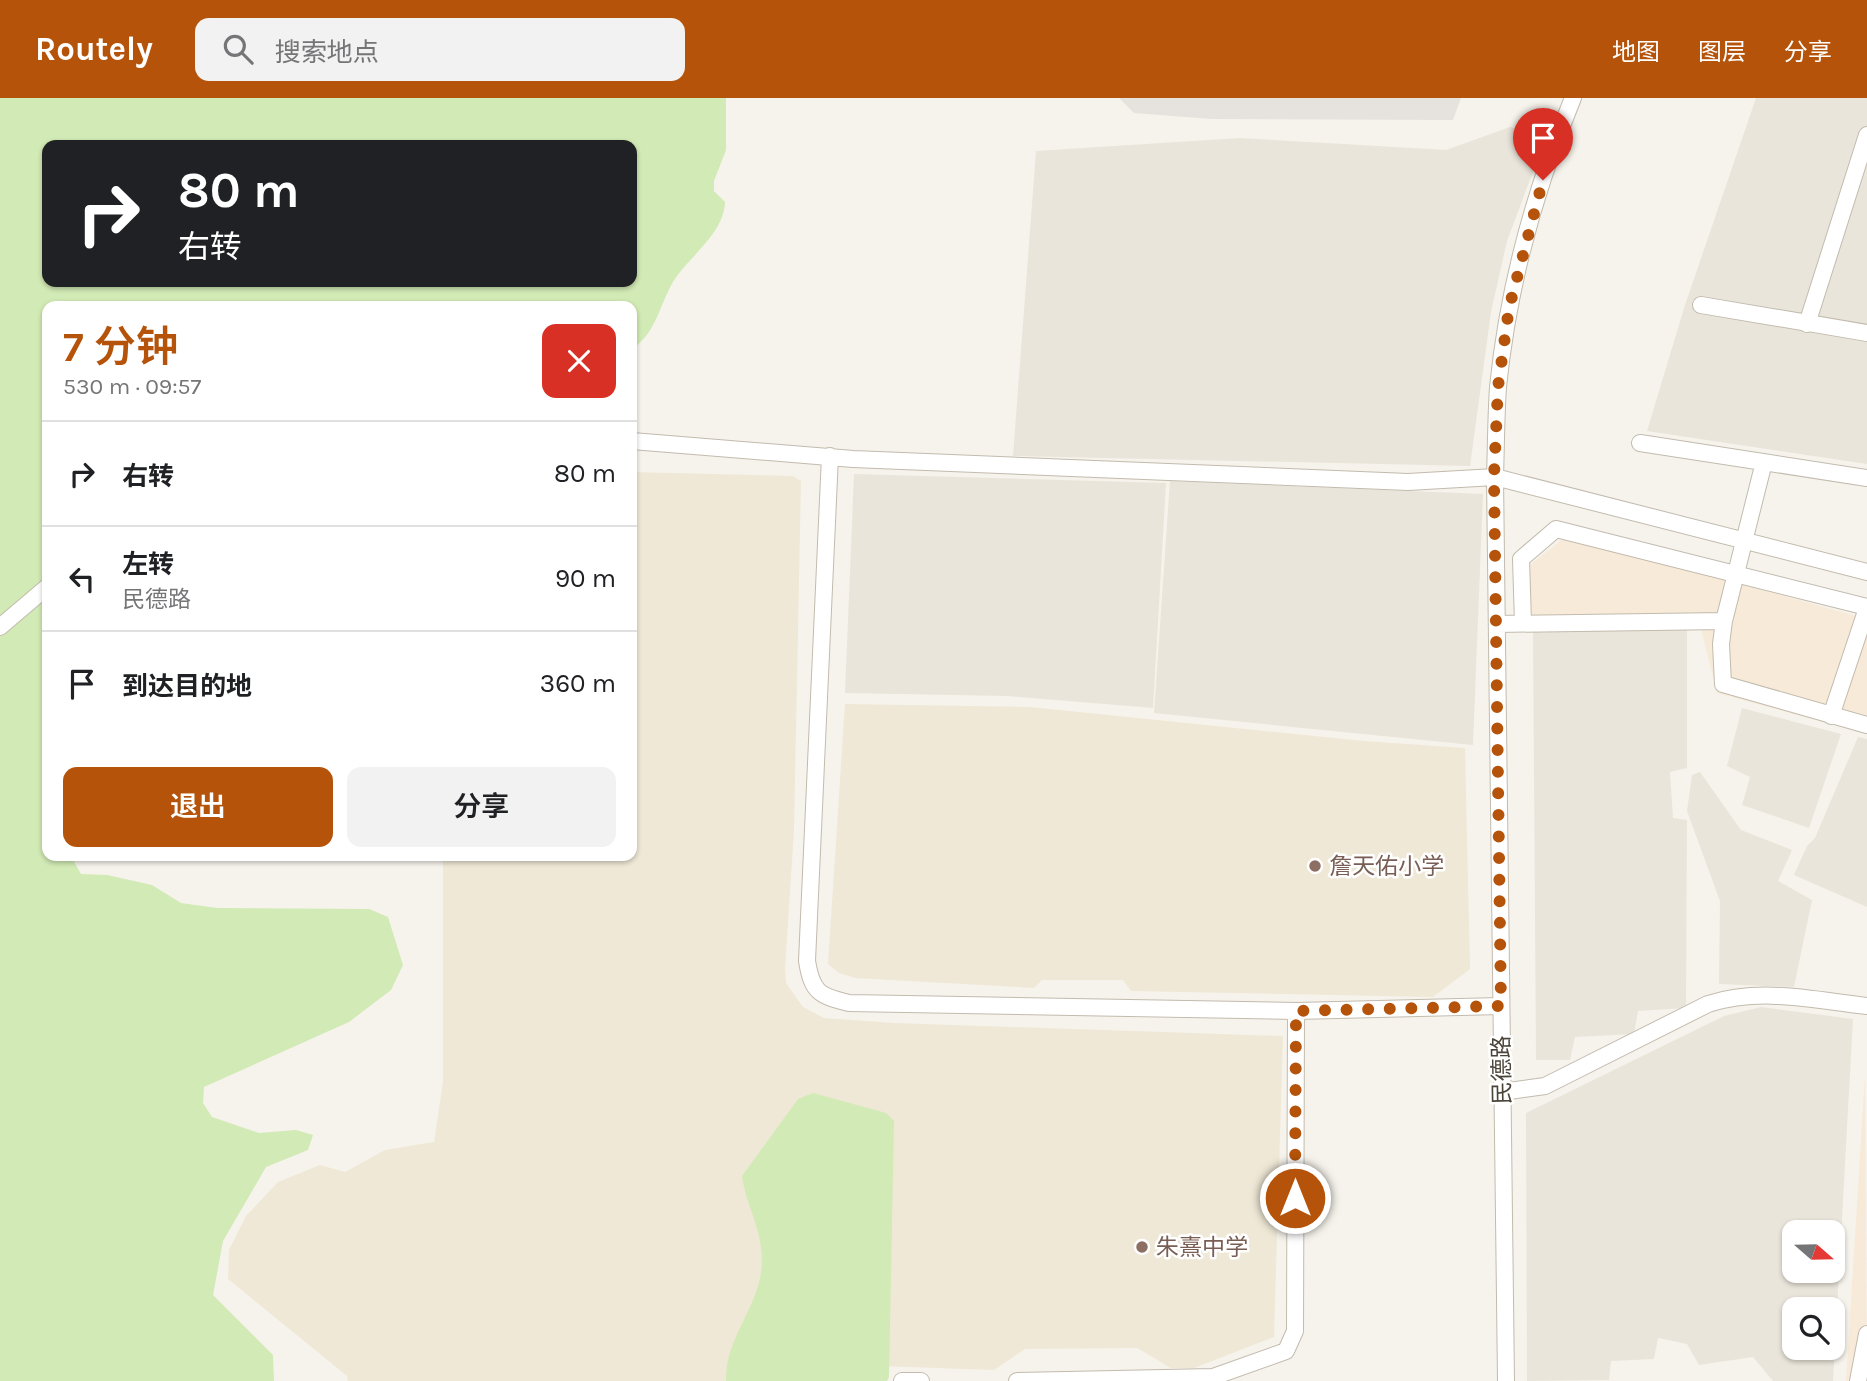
<!DOCTYPE html>
<html lang="zh">
<head>
<meta charset="utf-8">
<style>
	:root { --surface:#fff; --page:#f2f2f2; --text:#202124; --muted:#757577; --line:#e0e0e0; --accent:#b45309 }
	body { margin:0; font-family:Karla,"Noto Sans SC",sans-serif; background:var(--page); color:var(--text); height:100vh; display:flex; flex-direction:column; font-size:26px; white-space:nowrap }
	* { box-sizing:border-box; margin:0 }
	p { font-size:23px; color:var(--muted) }
	.icon { flex:none; width:38px; height:38px; fill:none; stroke:currentColor; stroke-width:2; stroke-linecap:round; stroke-linejoin:round }
	.map { position:relative; flex:1; overflow:hidden }
	.side { position:absolute; left:42px; top:203px; width:595px; height:560px; display:flex; flex-direction:column; background:var(--surface); border-radius:14px; box-shadow:0 2px 5px #0004 }
	.side>* { flex:none }
	.hud { position:absolute; left:42px; top:42px; width:595px; height:147px; border-radius:14px; box-shadow:0 2px 5px #0004; background:#202124; color:#fff; overflow:hidden }
	.needle { width:46px; rotate:110deg }
	.controls { position:absolute; left:1782px; top:1122px; display:grid; gap:14px }
	.controls a { display:grid; place-items:center; width:63px; height:63px; border-radius:14px; background:var(--surface); box-shadow:0 2px 5px #0004; font-size:35px }
	.pin { position:absolute; display:grid; place-items:center; width:60px; height:60px; color:#fff; margin:-72px -30px; border-radius:50% 50% 50% 0; rotate:-45deg; box-shadow:0 0 7px #0007 }
	.pin .icon { rotate:45deg }
	.me { position:absolute; width:77px; margin:-38px; rotate:0deg; stroke-linejoin:round; filter:drop-shadow(0 0 5px #0008) }
	.turn { display:flex; align-items:center; gap:24px; height:147px; padding:0 21px; font-size:32px }
	.turn .icon { width:91px; height:91px; stroke-width:2.5 }
	.turn b { display:block; font-size:49px; line-height:60px }
	.round { display:grid; place-items:center; flex:none; width:74px; height:74px; border-radius:14px; background:var(--page) }
	.head { display:flex; align-items:center; justify-content:space-between; height:119px; padding:0 21px }
	h1 { font-size:42px; font-weight:600; line-height:52px; color:var(--accent) }
	.button { display:flex; gap:14px; margin-top:auto; padding:14px 21px }
	.button a { flex:1; height:80px; border-radius:14px; background:var(--accent); color:#fff; font-size:28px; font-weight:600; line-height:80px; text-align:center }
	.button a+a { background:var(--page); color:var(--text) }
	ul { padding:0; list-style:none }
	li { display:flex; align-items:center; gap:21px; height:105px; padding:0 21px; border-top:2px solid var(--line) }
	li div { flex:1 }
	li b { display:block; font-size:26px }
	li em { font-style:normal }
	header { display:flex; align-items:center; gap:42px; box-sizing:border-box; height:98px; padding:0 35px; background:var(--accent); color:#fff }
	header strong { font-size:33px }
	nav { display:flex; gap:38px; margin-inline-start:auto; font-size:24px }
	.search { width:490px; height:63px; background:var(--page); display:flex; align-items:center; gap:18px; box-sizing:border-box; padding:0 24px; border-radius:14px; color:var(--muted); font-size:26px }
	.map>svg:first-child { display:block }
</style>
</head>
<body>
<header>
<strong>Routely</strong>
<div class="search"><svg class="icon" aria-label="search" viewBox="0 0 24 24"><circle cx="10" cy="10" r="6"/><path d="M15 15l6 6"/></svg>搜索地点</div>
<nav><a>地图</a><a>图层</a><a>分享</a></nav>
</header>
<div class="map">
<svg width="1867" height="1283" viewBox="0 0 1867 1283">
	<rect width="100%" height="100%" fill="#f6f3ec"/>
	<!-- residential -->
	<path fill="#eae5da" fill-rule="evenodd" d="M1756,0H1867V366L1647,333L1685,207Z
		M1510,29L1545,42L1507,143L1491,214L1470,368L1013,358L1036,53L1240,40L1446,52Z
		M854,376L1166,385L1153,610L1007,598L845,595Z
		M1170,383L1483,396L1473,647L1154,615Z
		M1533,532H1687V670L1670,674L1673,720L1687,722L1686,910L1638,913L1634,936L1575,939L1570,962H1536Z
		M1742,610L1841,636L1809,730L1742,707L1750,679L1727,668Z
		M1858,639L1867,641V809L1794,777L1807,748L1815,740Z
		M1700,674L1741,732L1792,752L1778,783L1812,802L1794,889L1719,886L1720,803L1687,713L1692,677Z
		M1761,909L1853,921L1833,1283H1773L1753,1259L1699,1267L1687,1246L1658,1240L1654,1261L1611,1263L1609,1282L1527,1283L1526,1015L1724,918ZM1794,1134H1832V1172H1794ZM1794,1211H1832V1250H1794Z"/>
	<!-- commercial -->
	<path fill="#f7ead8" d="M1567,438L1867,521V636L1717,595L1697,515L1532,520L1527,469Z
		M1865,978L1867,1283H1846Z"/>
	<!-- industrial -->
	<path fill="#e6e2dd" d="M1119,0H1461L1453,22L1212,21L1134,15Z"/>
	<!-- education -->
	<path fill="#efe8d6" d="M632,374L793,378L801,383L794,732L785,871L786,885L803,909L824,920L894,925L1283,938L1274,1239L1194,1270H1171L1137,1250L1025,1251L994,1272L879,1268L880,1283H348L347,1278L228,1181L229,1152L246,1118L278,1084L320,1067L345,1074L385,1052L434,1044L443,984V758H632Z
		M845,606L1030,609L1364,643L1465,650L1470,871L1433,899L1131,893L1123,882H1042L1034,890L855,880L839,875L828,866Z"/>
	<!-- green -->
	<path fill="#d2eab5" fill-rule="evenodd" d="M0,0H726V52L714,83V93L725,104C724,136 689,158 673,184C658,210 658,231 632,252V208H47V758H71L81,776L107,777L152,787L181,805L217,810L369,811L388,819L403,867L391,892L349,924L204,989L203,1005L212,1019L259,1035L296,1032L313,1037L308,1052L266,1069L223,1143L213,1197L273,1257L274,1283H0ZM47,47H632V184H47Z
		M813,995L886,1015L894,1023L889,1279L887,1283H726C725,1242 756,1212 761,1174C766,1135 747,1113 742,1078L798,1001Z"/>
	<g fill="none" stroke-linecap="round" stroke-linejoin="round">
		<defs>
			<path id="minor" d="M1701,207L1867,235
				M1807,226L1867,37
				M632,343L853,361L1408,384L1495,379L1867,474
				M1640,345L1867,380
				M830,358L807,863C812,894 819,898 849,905L1296,913L1501,908
				M1764,364L1724,523L1721,546L1723,586L1867,627
				M1523,525L1521,461L1556,431L1867,509
				M1497,526L1724,523
				M0,529L47,489
				M1831,618L1867,510
				M1502,994L1545,988L1708,906C1761,889 1813,902 1867,908
				M902,1283H921
				M1017,1283L1213,1279L1286,1253L1295,1233L1296,913
				M1506,1283L1495,379C1496,349 1496,319 1498,289C1508,190 1535,91 1573,0
				M1858,1283L1867,1236"/>
		</defs>
		<!-- minor casing -->
		<use href="#minor" stroke="#c2bbae" stroke-width="18"/>
		<!-- minor -->
		<use href="#minor" stroke="#fff" stroke-width="16"/>
	</g>
	<g fill="none" stroke-linecap="round" stroke-linejoin="round">
		<!-- route -->
		<path stroke="#b45309" stroke-width="12" stroke-dasharray="0 21.6" d="M1295,1100L1296,913L1501,908L1494,379L1498,289L1509,210L1543,82"/>
	</g>
	<!-- markers -->
	<g fill="#8d6e63" stroke="#fff" stroke-width="2.5">
		<circle cx="1315" cy="768" r="7"/>
		<circle cx="1142" cy="1149" r="7"/>
	</g>
	<g text-anchor="middle" dominant-baseline="central" stroke-width="5" stroke-linejoin="round" paint-order="stroke">
		<!-- education labels -->
		<g font-size="23" fill="#785e54" stroke="#fff" text-anchor="start">
			<text x="1329" y="768">詹天佑小学</text>
			<text x="1156" y="1149">朱熹中学</text>
		</g>
		<!-- street labels -->
		<g font-size="23" fill="#4b4439" stroke="#fff">
			<text transform="translate(1502 972) rotate(-91)">民德路</text>
		</g>
	</g>
</svg>
<div class="controls">
<a><svg class="needle" viewBox="-14 -14 28 28"><path d="M0-13l5 13h-10z" fill="#e53935"/><path d="M0 13l5-13h-10z" fill="#757577"/></svg></a>
<a><svg class="icon" aria-label="search" viewBox="0 0 24 24"><circle cx="10" cy="10" r="6"/><path d="M15 15l6 6"/></svg></a>
</div>
<div class="pin" style="left:1543px;top:82px;background:#d93025"><svg class="icon" aria-label="arrive" viewBox="0 0 24 24"><path d="M6 21V4h12l-3 4 3 4H6"/></svg></div>
<svg class="me" style="left:1295px;top:1100px" viewBox="-20 -20 40 40"><circle r="17" fill="#b45309" stroke="#fff" stroke-width="3"/><path d="M0-11L8 9 0 5-8 9z" fill="#fff"/></svg>
<div class="hud">
<div class="turn"><svg class="icon" aria-label="right" viewBox="0 0 24 24"><path d="M7 20v-9h11M14 6l5 5-5 5"/></svg><div><b>80 m</b>右转</div></div>
</div>
<section class="side">
<div class="head"><div><h1>7 分钟</h1><p>530 m · 09:57</p></div><a class="round" style="background:#d93025;color:#fff"><svg class="icon" aria-label="close" viewBox="0 0 24 24"><path d="M6 6l12 12M18 6L6 18"/></svg></a></div>
<ul>
<li><svg class="icon" aria-label="right" viewBox="0 0 24 24"><path d="M7 20v-9h11M14 6l5 5-5 5"/></svg><div><b>右转</b></div><em>80 m</em></li>
<li><svg class="icon" aria-label="left" viewBox="0 0 24 24"><path d="M17 20v-9H6M10 6l-5 5 5 5"/></svg><div><b>左转</b><p>民德路</p></div><em>90 m</em></li>
<li><svg class="icon" aria-label="arrive" viewBox="0 0 24 24"><path d="M6 21V4h12l-3 4 3 4H6"/></svg><div><b>到达目的地</b></div><em>360 m</em></li>
</ul>
<div class="button"><a>退出</a><a>分享</a></div>
</section>
</div>
</body>
</html>
